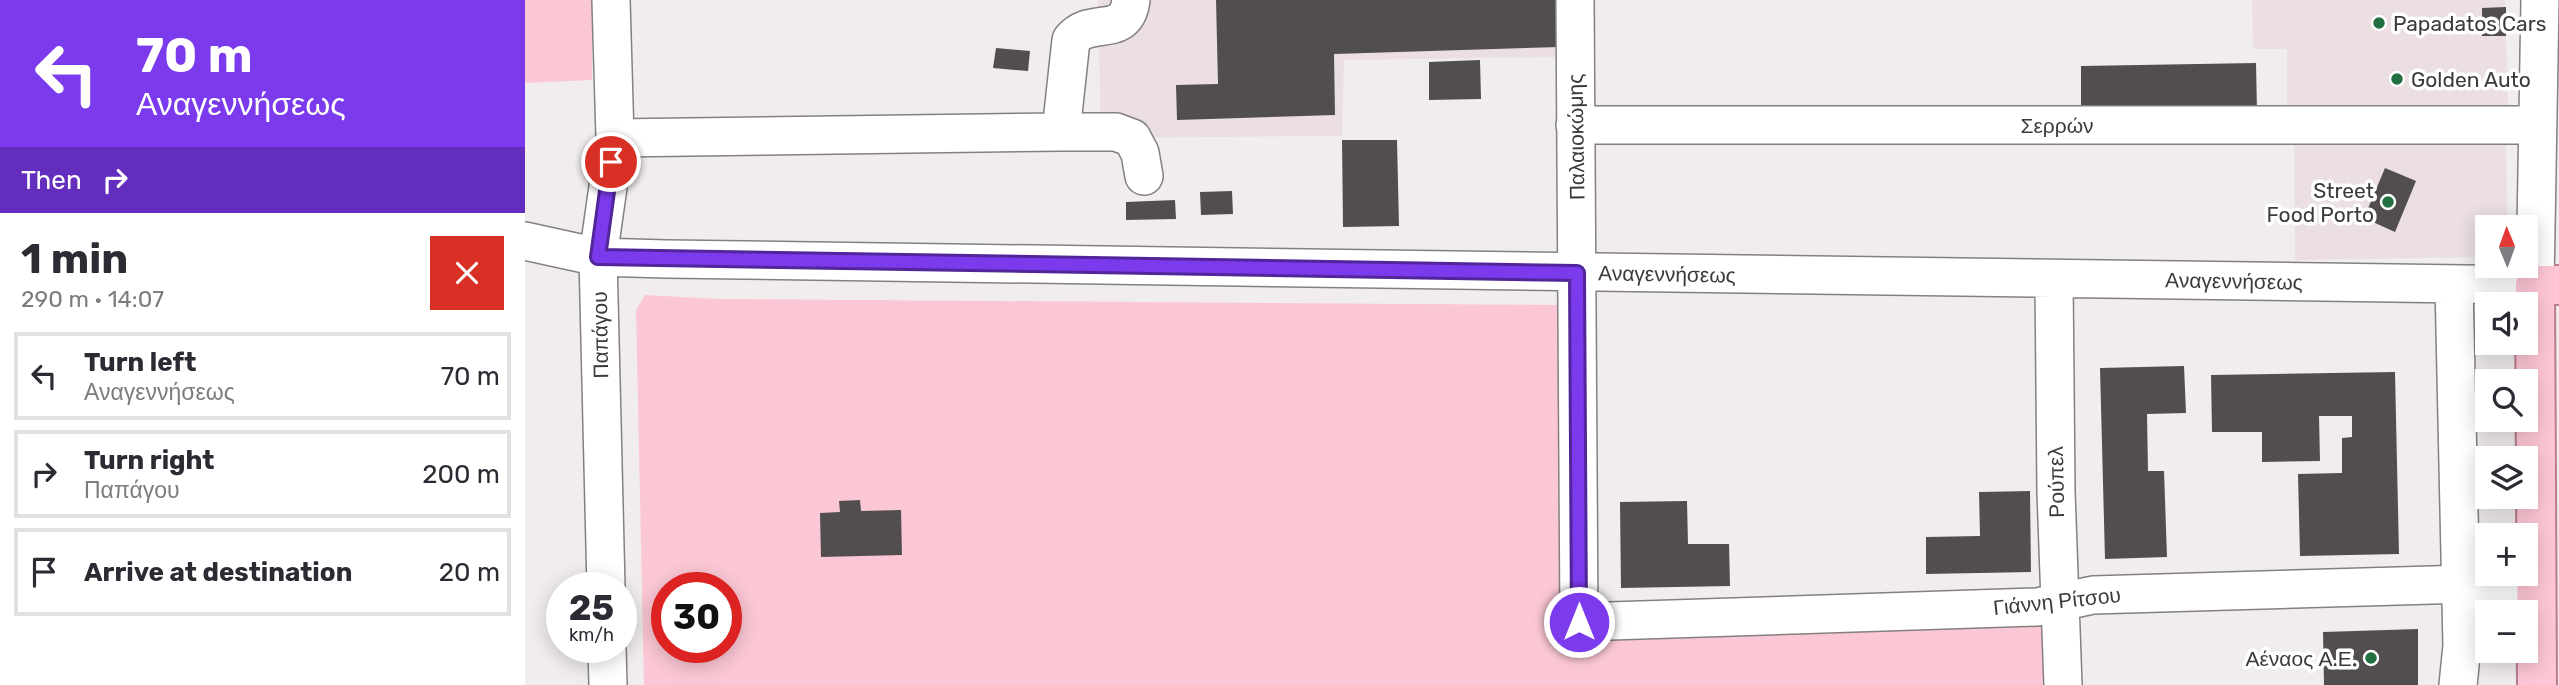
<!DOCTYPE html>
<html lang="en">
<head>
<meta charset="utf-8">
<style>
	:root { --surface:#fff; --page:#f7f7f7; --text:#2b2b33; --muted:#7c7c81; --line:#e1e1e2 }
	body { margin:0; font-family:Rubik,sans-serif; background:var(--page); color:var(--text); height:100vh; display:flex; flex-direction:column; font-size:26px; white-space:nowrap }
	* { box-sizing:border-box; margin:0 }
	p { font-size:23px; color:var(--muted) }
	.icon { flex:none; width:38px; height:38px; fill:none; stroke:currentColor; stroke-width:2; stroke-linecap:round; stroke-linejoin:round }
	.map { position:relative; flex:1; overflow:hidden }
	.drawer { display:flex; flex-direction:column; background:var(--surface); width:525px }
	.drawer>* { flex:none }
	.guide { background:#7c3aed; color:#fff; overflow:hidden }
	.needle { width:46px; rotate:359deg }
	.fabs { position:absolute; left:1950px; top:215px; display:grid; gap:14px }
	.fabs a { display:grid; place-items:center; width:63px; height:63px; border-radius:0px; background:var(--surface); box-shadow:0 4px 18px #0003; font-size:35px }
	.speed { position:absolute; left:21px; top:572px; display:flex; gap:14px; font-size:35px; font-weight:700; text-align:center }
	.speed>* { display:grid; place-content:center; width:91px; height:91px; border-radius:50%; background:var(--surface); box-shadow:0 4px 18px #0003; line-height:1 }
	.speed small { font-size:18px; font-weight:400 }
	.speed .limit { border:10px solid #d22; background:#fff; color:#111 }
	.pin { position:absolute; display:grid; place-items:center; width:60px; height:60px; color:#fff; margin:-30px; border:4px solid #fff; border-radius:50%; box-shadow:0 2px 7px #0007 }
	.me { position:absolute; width:77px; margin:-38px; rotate:0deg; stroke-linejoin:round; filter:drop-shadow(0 0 5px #0008) }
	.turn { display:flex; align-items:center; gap:24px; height:147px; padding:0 21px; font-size:32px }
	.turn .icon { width:91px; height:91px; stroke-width:2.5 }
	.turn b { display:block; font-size:49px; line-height:60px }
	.then { display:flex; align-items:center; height:66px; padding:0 21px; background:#0003; gap:14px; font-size:26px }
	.round { display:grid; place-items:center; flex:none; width:74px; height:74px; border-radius:0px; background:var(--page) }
	.head { display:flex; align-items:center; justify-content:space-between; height:119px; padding:0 21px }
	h1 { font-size:42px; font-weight:700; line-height:52px }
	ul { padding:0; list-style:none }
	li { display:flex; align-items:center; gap:21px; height:88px; margin:0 14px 10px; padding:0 7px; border:4px solid var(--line); border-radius:0px }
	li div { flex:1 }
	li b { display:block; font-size:26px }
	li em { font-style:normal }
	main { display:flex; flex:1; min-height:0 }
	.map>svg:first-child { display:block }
</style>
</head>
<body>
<main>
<section class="drawer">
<div class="guide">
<div class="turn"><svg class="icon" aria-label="left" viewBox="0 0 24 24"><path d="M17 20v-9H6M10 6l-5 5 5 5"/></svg><div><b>70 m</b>Αναγεννήσεως</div></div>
<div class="then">Then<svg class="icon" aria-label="right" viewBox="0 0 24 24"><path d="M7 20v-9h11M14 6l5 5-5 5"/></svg></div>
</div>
<div class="head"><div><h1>1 min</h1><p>290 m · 14:07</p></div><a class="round" style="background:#d93025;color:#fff"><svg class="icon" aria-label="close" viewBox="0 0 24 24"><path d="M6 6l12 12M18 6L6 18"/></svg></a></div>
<ul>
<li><svg class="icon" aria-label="left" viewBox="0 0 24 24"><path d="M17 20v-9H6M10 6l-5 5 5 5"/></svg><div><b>Turn left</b><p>Αναγεννήσεως</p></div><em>70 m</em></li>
<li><svg class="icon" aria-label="right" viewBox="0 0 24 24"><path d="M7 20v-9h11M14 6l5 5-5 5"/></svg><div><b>Turn right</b><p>Παπάγου</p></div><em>200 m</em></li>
<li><svg class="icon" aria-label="arrive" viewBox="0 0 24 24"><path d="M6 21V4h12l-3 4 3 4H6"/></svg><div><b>Arrive at destination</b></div><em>20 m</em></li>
</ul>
</section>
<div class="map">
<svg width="2034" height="685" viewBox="0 0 2034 685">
	<rect width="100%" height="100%" fill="#f1edee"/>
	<!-- built -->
	<path fill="#ebdfe1" d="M573,0H1041L1042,57L819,60L817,136L576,138Z
		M1727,0H1980L1983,109L1762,112V49H1728Z
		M1981,137L1982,227L1962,228V257L1770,260L1769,140Z"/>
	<!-- green -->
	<path fill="#fbc7d4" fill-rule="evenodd" d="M0,0H67V80L0,83Z
		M120,295L194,299L1037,305L1043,636L1518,624L1519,685H119L111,310ZM142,588H201V648H142Z"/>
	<!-- building -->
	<path fill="#524e4f" d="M691,0H1034L1035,47L809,54L810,115L652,120L651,85L693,84Z
		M1981,7V36H1957V8Z
		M471,48L505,51L503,71L468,68Z
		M955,60L956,99L904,100V62Z
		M1731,63L1732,112L1556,115V66Z
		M817,140H872L874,226L818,227Z
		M1860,168L1891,181L1870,232L1839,218Z
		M707,191L708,214L676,215L675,192Z
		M650,200L651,219L601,220V202Z
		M1659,366L1661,413L1622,414L1623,471H1639L1642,557L1580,559L1575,368Z
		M1870,372L1874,554L1775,556L1773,474L1817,473V438L1827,437V416H1794L1795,461L1737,462V432H1687L1686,375Z
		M1505,491L1506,572L1401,574V537L1455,536L1454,492Z
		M335,500L336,511L376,510L377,555L296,557L295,513L315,512L314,501Z
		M1162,501L1163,544H1204L1205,586L1096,588L1095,502Z
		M1893,629V685H1799L1798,632Z"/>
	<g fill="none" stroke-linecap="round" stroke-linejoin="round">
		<defs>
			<path id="minor" d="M1050,0L1054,622L1512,607L1568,595L2010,582
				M1050,125H2013
				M536,132H591L607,138L615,153L619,176
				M90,138L536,132L546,40C566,15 601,40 606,0
				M0,241L73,257L141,259L2010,285L2015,0
				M1529,279L1531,492L1538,685
				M1929,284L1937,646L1933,685
				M81,588L73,257L90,138L86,0
				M82,648L83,685"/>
			<path id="major" d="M2012,685L2010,285H2034"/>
		</defs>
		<!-- minor casing -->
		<use href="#minor" stroke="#848081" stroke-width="40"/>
		<!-- major casing -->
		<use href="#major" stroke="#bb7d8d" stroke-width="42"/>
		<!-- minor -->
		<use href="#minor" stroke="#fff" stroke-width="37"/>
		<!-- major -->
		<use href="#major" stroke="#ffc7d6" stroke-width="38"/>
	</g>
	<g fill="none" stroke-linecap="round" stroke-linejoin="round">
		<defs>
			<path id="route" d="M86,162L73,257L1052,273L1054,622"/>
		</defs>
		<!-- route casing -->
		<use href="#route" stroke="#51269a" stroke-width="18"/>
		<!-- route -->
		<use href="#route" stroke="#7c3aed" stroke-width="12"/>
	</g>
	<!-- markers -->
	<g fill="#237040" stroke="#fff" stroke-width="2.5">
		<circle cx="1854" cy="23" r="7"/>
		<circle cx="1872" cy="79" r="7"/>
		<circle cx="1863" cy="202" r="7"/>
		<circle cx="1846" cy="658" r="7"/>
	</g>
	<g text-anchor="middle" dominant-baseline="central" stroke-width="7" stroke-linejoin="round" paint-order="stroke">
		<!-- poi labels -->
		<g font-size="21" fill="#3c3a3a" stroke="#fff" text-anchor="start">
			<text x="1868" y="23">Papadatos Cars</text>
			<text x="1886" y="79">Golden Auto</text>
			<text x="1849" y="190" text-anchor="end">Street<tspan x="1849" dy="24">Food Porto</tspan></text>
			<text x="1832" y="658" text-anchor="end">Αέναος Α.Ε.</text>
		</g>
		<!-- street labels -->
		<g font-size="21" fill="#3c3a3a" stroke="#fff">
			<text x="1532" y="125">Σερρών</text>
			<text transform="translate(1051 137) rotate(-91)">Παλαιοκώμης</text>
			<text transform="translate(1142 274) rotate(1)">Αναγεννήσεως</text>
			<text transform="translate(1709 281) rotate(1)">Αναγεννήσεως</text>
			<text transform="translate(75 335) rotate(-91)">Παπάγου</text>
			<text transform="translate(1531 482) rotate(-91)">Ρούπελ</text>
			<text transform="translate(1532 601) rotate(-6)">Γιάννη Ρίτσου</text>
		</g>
	</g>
</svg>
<div class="fabs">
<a><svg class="needle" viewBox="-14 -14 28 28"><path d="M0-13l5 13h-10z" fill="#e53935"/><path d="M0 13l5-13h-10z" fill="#7c7c81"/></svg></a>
<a><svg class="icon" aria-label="sound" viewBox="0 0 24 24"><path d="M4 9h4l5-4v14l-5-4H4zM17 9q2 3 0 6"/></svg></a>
<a><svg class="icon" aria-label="search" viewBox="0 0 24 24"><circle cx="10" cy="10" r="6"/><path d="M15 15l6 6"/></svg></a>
<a><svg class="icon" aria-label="layers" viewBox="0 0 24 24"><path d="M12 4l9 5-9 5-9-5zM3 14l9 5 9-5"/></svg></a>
<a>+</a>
<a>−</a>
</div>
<div class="speed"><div>25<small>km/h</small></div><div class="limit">30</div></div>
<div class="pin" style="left:86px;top:162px;background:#d93025"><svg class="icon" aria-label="arrive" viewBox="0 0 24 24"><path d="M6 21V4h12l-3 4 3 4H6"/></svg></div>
<svg class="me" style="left:1054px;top:622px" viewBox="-20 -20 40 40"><circle r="17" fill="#7c3aed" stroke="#fff" stroke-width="3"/><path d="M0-11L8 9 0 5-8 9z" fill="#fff"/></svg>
</div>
</main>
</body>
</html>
